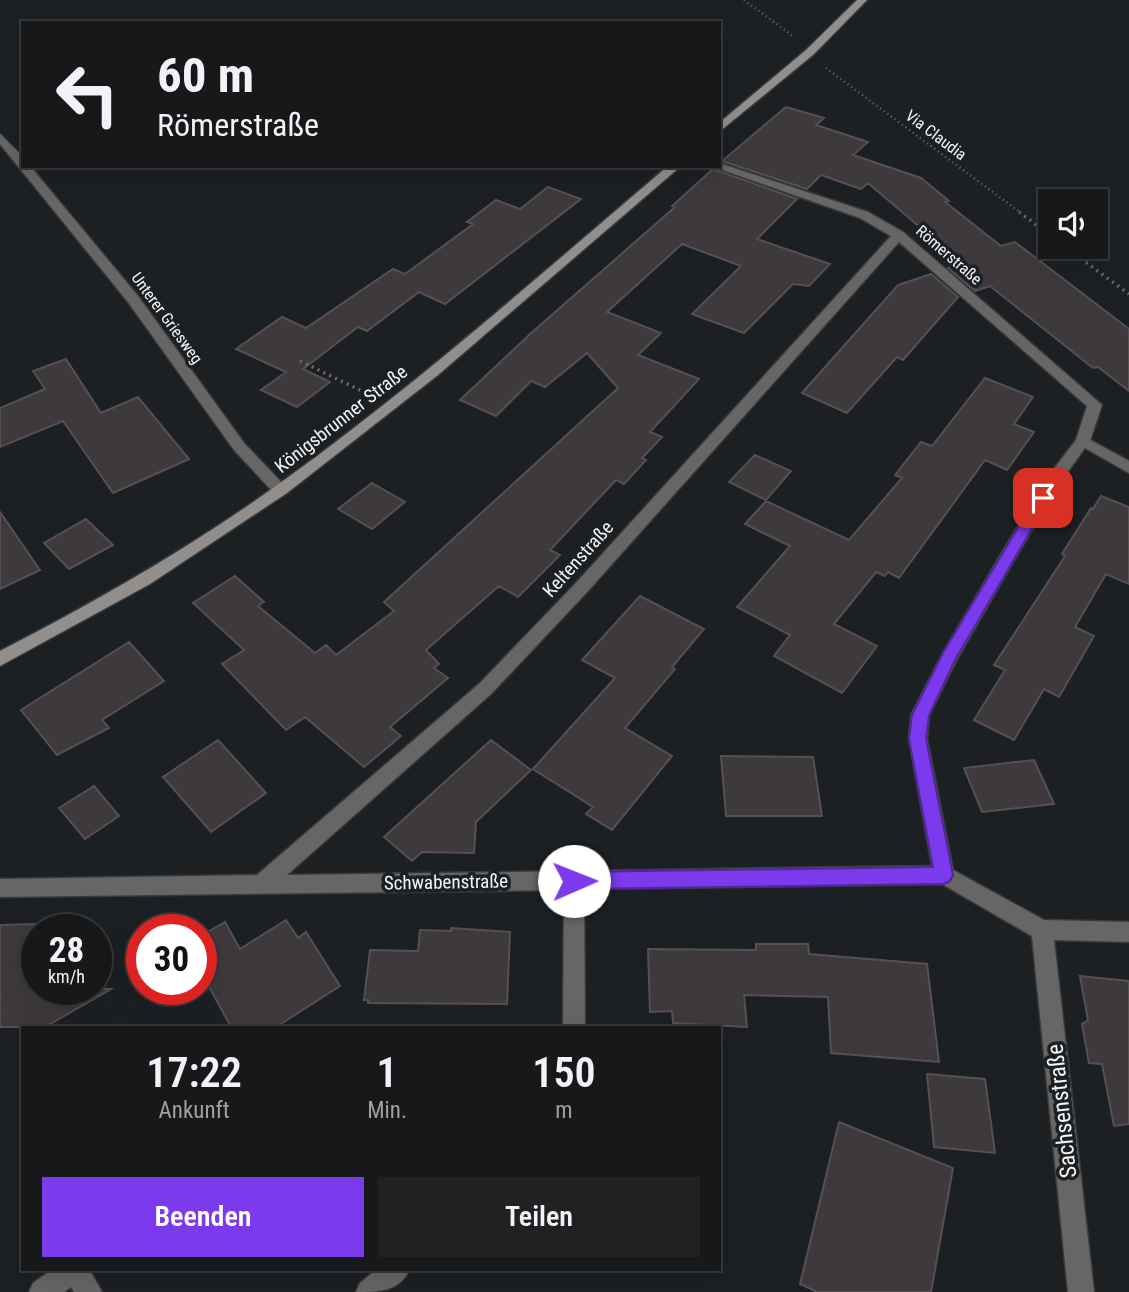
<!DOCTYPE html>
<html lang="de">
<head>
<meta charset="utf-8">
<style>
	:root { --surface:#16181a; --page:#1f2123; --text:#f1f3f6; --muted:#9ea0a2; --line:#353739; --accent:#7c3aed }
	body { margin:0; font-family:"Roboto Condensed",sans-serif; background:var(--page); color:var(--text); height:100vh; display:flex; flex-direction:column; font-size:26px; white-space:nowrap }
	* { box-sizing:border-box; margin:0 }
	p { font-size:23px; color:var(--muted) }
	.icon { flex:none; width:38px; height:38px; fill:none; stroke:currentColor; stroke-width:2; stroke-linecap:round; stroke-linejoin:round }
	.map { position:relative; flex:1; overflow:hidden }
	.panel { position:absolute; left:21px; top:1026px; width:700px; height:245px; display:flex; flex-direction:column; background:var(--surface); border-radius:0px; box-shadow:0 7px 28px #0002,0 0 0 2px var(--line) }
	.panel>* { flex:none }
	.guide { position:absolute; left:21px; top:21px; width:700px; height:147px; border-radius:0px; box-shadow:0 7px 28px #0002,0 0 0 2px var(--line); background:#16181a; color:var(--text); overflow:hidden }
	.fabs { position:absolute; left:1038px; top:189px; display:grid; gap:14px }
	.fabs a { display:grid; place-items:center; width:70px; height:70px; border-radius:0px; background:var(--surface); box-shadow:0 7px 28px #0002,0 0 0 2px var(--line); font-size:35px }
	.speed { position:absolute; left:21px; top:914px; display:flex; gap:14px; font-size:35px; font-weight:700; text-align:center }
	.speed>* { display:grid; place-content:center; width:91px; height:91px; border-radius:50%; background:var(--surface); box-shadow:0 7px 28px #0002,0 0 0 2px var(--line); line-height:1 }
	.speed small { font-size:18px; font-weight:400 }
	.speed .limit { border:10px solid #d22; background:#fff; color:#111 }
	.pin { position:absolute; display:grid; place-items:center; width:60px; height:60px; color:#fff; margin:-30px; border-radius:14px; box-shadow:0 4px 10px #0006 }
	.me { position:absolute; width:77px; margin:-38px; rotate:89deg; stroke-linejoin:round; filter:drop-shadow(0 0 5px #0008) }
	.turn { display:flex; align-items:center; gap:24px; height:147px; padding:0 21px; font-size:32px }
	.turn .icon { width:91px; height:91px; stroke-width:2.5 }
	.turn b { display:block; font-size:49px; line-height:60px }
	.eta { display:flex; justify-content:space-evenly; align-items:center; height:119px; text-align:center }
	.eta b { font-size:42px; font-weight:600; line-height:49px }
	.action { display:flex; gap:14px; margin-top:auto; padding:14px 21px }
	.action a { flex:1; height:80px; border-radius:0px; background:var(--accent); color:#fff; font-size:28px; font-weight:600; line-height:80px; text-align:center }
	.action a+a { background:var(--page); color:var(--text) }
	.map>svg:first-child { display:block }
</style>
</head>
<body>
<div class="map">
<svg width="1129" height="1292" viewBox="0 0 1129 1292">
	<rect width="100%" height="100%" fill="#1d2023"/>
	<!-- building -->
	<path fill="#3d393c" stroke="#555053" stroke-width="2" d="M786,107L824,118L816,125L868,142L853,155L921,178L949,201L945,202L1001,246L1015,242L1129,329V391L1098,367L1093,368L990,286L975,291L948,268L962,263L868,183L861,189L821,175L807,189L722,161Z
		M713,169L797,199L757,239L830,264L809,286L793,284L744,333L692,314L741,266L682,244L607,312L661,333L638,355L699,379L650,432L662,437L642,458L646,460L624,484L616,480L550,550L560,555L518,597L499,586L426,650L439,664L434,668L448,678L390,727L401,736L364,767L305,717L286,730L222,664L244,650L193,603L235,576L264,602L258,606L315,653L326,645L336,655L394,611L384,602L618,388L587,353L545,387L531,381L496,416L460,400L529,335L675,207L672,206Z
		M548,187L581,199L445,304L419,292L367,331L358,327L303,369L330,382L297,407L261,390L286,372L236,349L282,317L306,328L393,269L405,274L473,224L467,222L496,200L520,209Z
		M931,274L958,297L903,360L897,357L847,413L802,393L898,285Z
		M66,359L101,413L138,397L189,459L113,493L63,421L0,447V408L45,389L33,371Z
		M985,378L1033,397L1014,424L1034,432L1007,470L985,460L899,578L888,572L885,576L876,572L834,624L877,646L842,693L774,656L790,635L737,607L790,546L745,524L766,501L849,540L902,478L895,475L921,442L932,446Z
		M755,455L791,471L766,500L729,482Z
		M372,483L405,502L372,529L338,509Z
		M1101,496L1129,507V584L1106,574L1075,627L1094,636L1059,697L1044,689L1014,740L974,720L1005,670L994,665L1065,556L1062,554L1091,508L1093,509Z
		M0,512L40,570L0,589Z
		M86,519L113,545L69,569L44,543Z
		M640,596L704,629L672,667L675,669L625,728L672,756L612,830L586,814L593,807L533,769L615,678L582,660Z
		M129,642L164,681L102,720L109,728L57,755L21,710Z
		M218,740L266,793L211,832L163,777Z
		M491,740L531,770L476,822L474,853L422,852L412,861L384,837Z
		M721,756L813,757L822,816H726Z
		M1034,760L1054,804L982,812L964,768Z
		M94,786L119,816L85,839L59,808Z
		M286,920L298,938L306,932L340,986L276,1027H231L201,972V936L225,922L240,949Z
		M35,924L24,963L37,962V989H111L45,1027H0V925Z
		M451,928L510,932L507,1004L368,1003V1000H364L370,950L418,951L420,930L451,931Z
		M756,944H808L809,954L927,964L939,1062L831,1053L828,997L744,995L747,1027L673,1023L672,1011L650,1012L648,949L756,950Z
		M1080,976L1129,981V1124L1114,1126L1102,1064L1089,1063L1082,1024L1088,1020Z
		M927,1074L985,1079L995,1153L934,1147Z
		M839,1122L953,1168L931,1292H817L800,1284Z"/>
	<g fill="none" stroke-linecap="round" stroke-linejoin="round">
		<defs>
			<path id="lane" d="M1083,436L1129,461V473L1078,444L1076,441L1078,438Z"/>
			<path id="street" d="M0,134L23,157V166H30L138,296L244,443L285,486L288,490L285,494H275L234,450L128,302L0,144Z
				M719,163L868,212L903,232L1102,405L1090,441L1061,481L1013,562L956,661L929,715L927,739L953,870L1044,920L1129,922V942L1054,940L1094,1292H1068L1032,936L942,884L584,889L585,1027H563L564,890L0,897V879L257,875L479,684L576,583L891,236L860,218L711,166H719ZM899,242L1087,406L1076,440L1050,474L1001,554L943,653L911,715L909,739L932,866L287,875L491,694L588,591Z
				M53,1269H89L102,1292H74L71,1287L64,1292H29L33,1283Z
				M377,1269H410C399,1292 379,1292 356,1292L360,1283Z"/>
			<path id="secondary" d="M857,0H867L814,54L719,132V123L806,50Z
				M668,166H681L438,375L287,493L150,584L0,666V651C83,608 165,562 243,509C393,406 529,284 668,166Z"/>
		</defs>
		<!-- lane casing -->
		<use href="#lane" stroke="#373a3c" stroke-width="3"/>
		<!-- street casing -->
		<use href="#street" stroke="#373a3c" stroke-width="3"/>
		<!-- secondary casing -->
		<use href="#secondary" stroke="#373a3c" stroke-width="3"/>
		<!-- path-far1 -->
		<path stroke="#696c6f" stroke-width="2.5" stroke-dasharray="1 3.5" stroke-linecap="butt" d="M744,0L793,36
			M826,68L1021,213"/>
		<!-- path -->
		<path stroke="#696c6f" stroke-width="3.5" stroke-dasharray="2 4.5" stroke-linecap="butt" d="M1019,212L1050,235
			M1065,247L1129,294
			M300,361L368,394"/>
		<!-- lane -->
		<use href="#lane" fill="#686665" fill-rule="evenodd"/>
		<!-- street -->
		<use href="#street" fill="#686665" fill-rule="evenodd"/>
		<!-- secondary -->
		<use href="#secondary" fill="#928e8c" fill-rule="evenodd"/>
	</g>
	<!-- route -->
	<path fill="#7c3aed" stroke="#51269a" stroke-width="2" d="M1043,493L1050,498L955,660L929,715L926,739L953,875L950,881L944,884L574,889L568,887L565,881L568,875L574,872L933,867L909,739L912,715L943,653L1038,494Z"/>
	<g text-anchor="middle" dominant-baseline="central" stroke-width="7" stroke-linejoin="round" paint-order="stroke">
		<!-- far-street labels -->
		<g font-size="16" fill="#f3f5f7" stroke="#1d2023">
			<text transform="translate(936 135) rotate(37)">Via Claudia</text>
			<text transform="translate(949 255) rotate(41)">Römerstraße</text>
			<text transform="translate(167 318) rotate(54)">Unterer Griesweg</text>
		</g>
		<!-- street labels -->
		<g font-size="19" fill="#f3f5f7" stroke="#1d2023">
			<text transform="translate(341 419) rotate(-38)">Königsbrunner Straße</text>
			<text transform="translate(578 559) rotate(-48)">Keltenstraße</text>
			<text transform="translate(446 882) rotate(-1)">Schwabenstraße</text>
		</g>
		<!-- near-street labels -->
		<g font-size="23" fill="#f3f5f7" stroke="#1d2023">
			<text transform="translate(1062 1111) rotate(-96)">Sachsenstraße</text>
		</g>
	</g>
</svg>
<div class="fabs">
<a><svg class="icon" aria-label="sound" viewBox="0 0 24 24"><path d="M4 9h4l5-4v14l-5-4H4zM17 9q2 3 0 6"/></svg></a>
</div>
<div class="speed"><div>28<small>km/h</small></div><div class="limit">30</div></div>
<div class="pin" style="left:1043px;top:498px;background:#d93025"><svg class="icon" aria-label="arrive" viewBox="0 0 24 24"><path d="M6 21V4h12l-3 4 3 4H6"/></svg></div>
<svg class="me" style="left:574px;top:881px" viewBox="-20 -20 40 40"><circle r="19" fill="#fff"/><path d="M0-13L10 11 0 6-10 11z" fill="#7c3aed"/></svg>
<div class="guide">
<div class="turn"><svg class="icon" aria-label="left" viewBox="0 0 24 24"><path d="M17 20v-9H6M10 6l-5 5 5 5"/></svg><div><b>60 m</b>Römerstraße</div></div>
</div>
<section class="panel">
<div class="eta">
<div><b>17:22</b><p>Ankunft</p></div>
<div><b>1</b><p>Min.</p></div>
<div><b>150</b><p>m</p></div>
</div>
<div class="action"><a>Beenden</a><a>Teilen</a></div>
</section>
</div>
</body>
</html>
